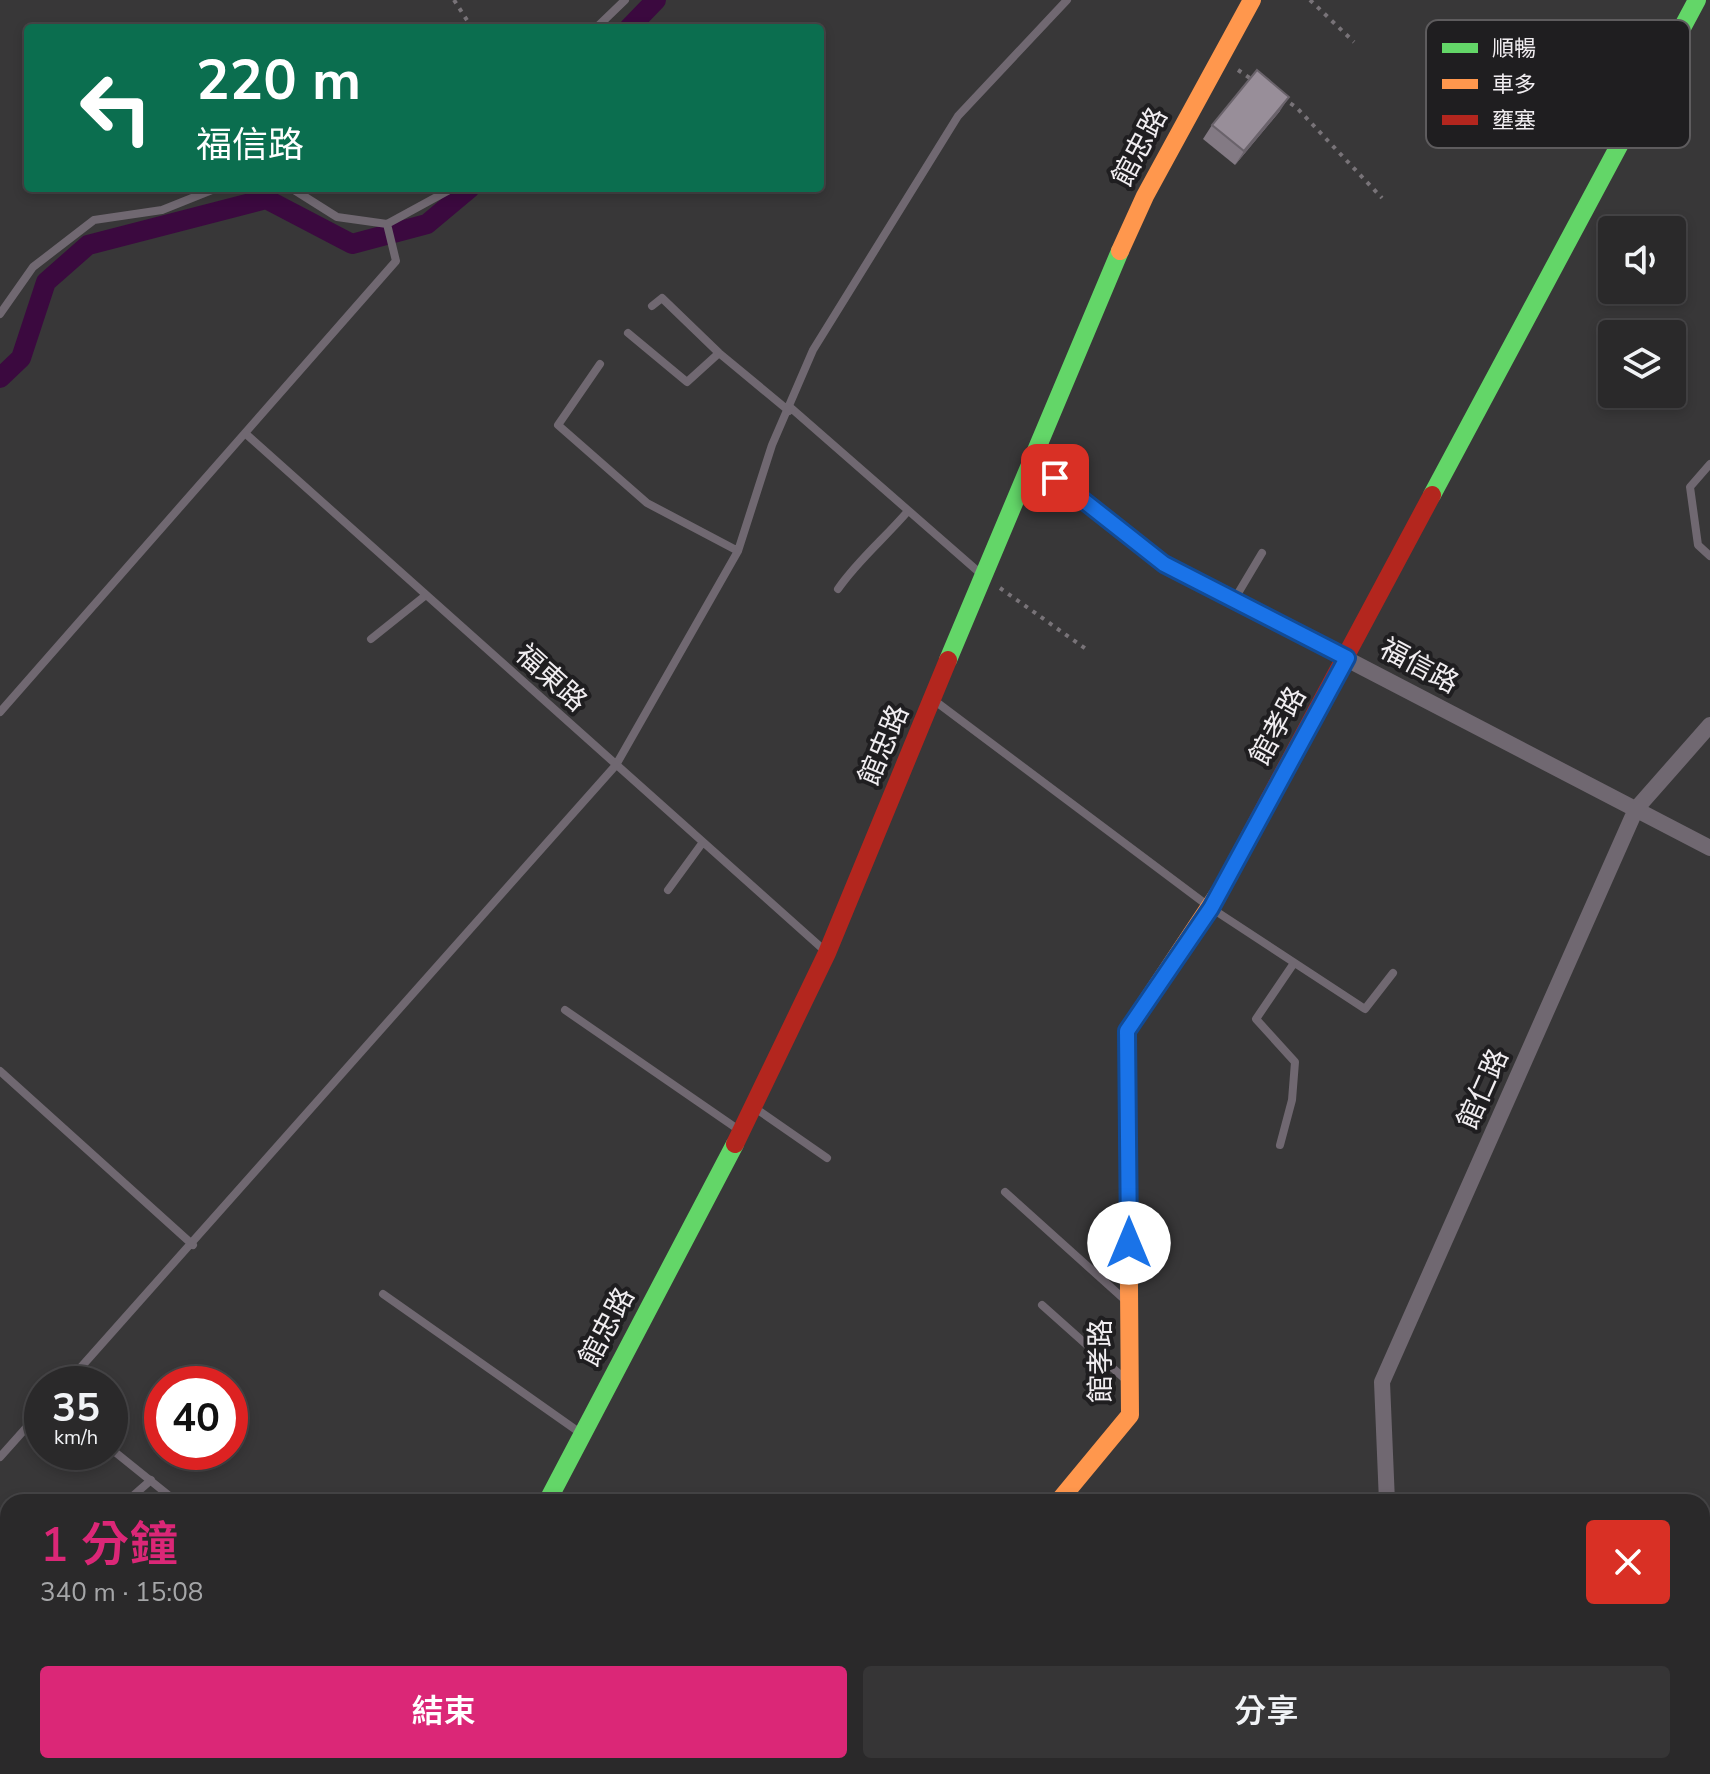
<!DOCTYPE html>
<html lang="zh-TW">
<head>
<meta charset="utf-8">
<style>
	:root { --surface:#2a292a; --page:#363536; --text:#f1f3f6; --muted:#a5a6a8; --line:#464547; --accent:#db2777 }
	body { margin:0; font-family:"Nunito Sans","Noto Sans TC",sans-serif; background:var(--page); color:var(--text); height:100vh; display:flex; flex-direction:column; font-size:30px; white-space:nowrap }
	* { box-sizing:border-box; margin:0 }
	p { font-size:26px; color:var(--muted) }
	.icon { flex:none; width:44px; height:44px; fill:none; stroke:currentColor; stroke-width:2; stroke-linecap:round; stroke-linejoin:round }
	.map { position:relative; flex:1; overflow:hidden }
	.panel { position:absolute; left:0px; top:1494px; width:1710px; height:280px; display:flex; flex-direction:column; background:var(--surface); border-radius:24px 24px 0 0; box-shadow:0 4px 12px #0003,0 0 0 2px var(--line) }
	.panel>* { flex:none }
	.top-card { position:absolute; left:24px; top:24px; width:800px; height:168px; border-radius:8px; box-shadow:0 4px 12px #0003,0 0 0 2px var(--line); background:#0b6e4f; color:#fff; overflow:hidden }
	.controls { position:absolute; left:1598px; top:216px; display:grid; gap:16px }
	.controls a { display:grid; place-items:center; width:88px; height:88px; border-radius:8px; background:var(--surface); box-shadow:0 4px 12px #0003,0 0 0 2px var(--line); font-size:40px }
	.speed { position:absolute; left:24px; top:1366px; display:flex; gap:16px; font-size:40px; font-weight:700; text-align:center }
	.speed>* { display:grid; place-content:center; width:104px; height:104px; border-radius:50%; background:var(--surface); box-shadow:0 4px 12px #0003,0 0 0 2px var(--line); line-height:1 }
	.speed small { font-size:20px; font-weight:400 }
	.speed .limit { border:12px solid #d22; background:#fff; color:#111 }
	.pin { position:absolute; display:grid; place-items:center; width:68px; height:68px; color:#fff; margin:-34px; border-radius:16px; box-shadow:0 4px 12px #0006 }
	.me { position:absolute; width:88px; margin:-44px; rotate:0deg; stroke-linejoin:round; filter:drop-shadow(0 0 6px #0008) }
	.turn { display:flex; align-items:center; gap:28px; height:168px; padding:0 40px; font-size:36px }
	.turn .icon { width:104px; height:104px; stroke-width:2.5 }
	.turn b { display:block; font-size:56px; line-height:68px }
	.round { display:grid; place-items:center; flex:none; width:84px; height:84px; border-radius:8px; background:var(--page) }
	.summary { display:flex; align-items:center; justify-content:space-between; height:136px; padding:0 40px }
	h1 { font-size:48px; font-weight:600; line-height:60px; color:var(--accent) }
	.cta { display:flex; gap:16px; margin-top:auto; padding:16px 40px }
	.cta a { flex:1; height:92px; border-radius:8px; background:var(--accent); color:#fff; font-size:32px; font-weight:600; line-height:92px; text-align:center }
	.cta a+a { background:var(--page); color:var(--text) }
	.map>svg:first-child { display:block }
</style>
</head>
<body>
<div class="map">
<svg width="1710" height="1774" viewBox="0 0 1710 1774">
	<rect width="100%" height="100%" fill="#383738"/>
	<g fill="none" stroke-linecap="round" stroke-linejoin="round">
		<!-- canal -->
		<path stroke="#3b093f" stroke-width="20" d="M629,28L656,0
			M0,378L21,358L46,282L88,245L266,199L352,244L427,224L470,188"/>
		<!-- path -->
		<path stroke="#787378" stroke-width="4" stroke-dasharray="4 6" stroke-linecap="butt" d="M454,0L472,28
			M1310,0L1354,42
			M1238,70L1254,81
			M1282,98L1296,107L1382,198
			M1000,588L1086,649"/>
		<!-- lane -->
		<path stroke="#706871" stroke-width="8" d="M596,28L625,0
			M291,188L337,217L387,224L453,188
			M652,306L662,298L719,353L789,411
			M0,314L33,267L94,220L162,210L217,188
			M628,333L687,382L719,353
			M600,364L558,425L647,503L738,551
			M791,408L981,574
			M246,434L824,950
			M1710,464L1690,487L1698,545L1710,556
			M838,589C858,560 885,538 908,511
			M1234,600L1262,553
			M371,639L426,595
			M935,701L1211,908L1365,1009L1393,973
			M0,712L396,261L387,224
			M668,890L703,842
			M565,1010L739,1130
			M0,1071L193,1245
			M755,1108L827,1158
			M1280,1145L1292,1100L1295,1062L1256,1019L1294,963
			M1005,1192L1124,1299
			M383,1294L579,1432
			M1042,1305L1125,1379
			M66,1384L616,765L738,551L772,445L813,350L958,116L1067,0
			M110,1448L177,1502
			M0,1457L42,1410
			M126,1502L151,1480
			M1702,1734L1710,1733
			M688,1766L706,1774
			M1617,1774L1619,1766"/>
		<!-- street -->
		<path stroke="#706871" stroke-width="16" d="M1033,461L1164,564L1710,848
			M1387,1502L1382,1382L1636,809L1710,725
			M455,1766L463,1774
			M812,1774L816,1766
			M1112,1774L1116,1766
			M1363,1774L1364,1766"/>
		<!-- fast -->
		<path stroke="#63d668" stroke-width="18" d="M1432,495L1697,0
			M948,660L1120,251
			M547,1502L735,1144"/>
		<!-- slow -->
		<path stroke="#ff974d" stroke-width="18" d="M1120,251L1145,196L1252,0
			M1058,1502L1130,1415L1127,1031L1220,891
			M406,1774L410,1766"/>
		<!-- jam -->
		<path stroke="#b3261e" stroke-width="18" d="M1220,891L1432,495
			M735,1144L827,953L948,660"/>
	</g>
	<!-- wall -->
	<path fill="#837a84" d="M1280,111L1235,165L1203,139L1212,125Z"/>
	<!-- shaded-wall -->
	<path fill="#6a636b" d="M1289,97L1280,111L1235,165L1244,151Z"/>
	<!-- building -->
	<path fill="#988e99" stroke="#6a636b" stroke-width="2" d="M1257,70L1289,97L1244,151L1212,125Z"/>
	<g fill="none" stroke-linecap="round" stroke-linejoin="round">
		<defs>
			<path id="route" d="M1055,478L1164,564L1347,658L1211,908L1127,1031L1129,1243"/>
		</defs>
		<!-- route casing -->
		<use href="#route" stroke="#114b97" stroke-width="20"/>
		<!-- route -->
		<use href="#route" stroke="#1a73e8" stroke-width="14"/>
	</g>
	<g text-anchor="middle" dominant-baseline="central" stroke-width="8" stroke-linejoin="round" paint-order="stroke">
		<!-- street labels -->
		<g font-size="28" fill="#f0edf0" stroke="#1f1e20">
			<text transform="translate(1140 147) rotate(-62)">館忠路</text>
			<text transform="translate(1419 666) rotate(28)">福信路</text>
			<text transform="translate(551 678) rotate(42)">福東路</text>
			<text transform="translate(1278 726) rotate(-61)">館孝路</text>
			<text transform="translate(884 745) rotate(-67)">館忠路</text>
			<text transform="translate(1483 1089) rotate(-66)">館仁路</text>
			<text transform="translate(607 1327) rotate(-62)">館忠路</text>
			<text transform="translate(1101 1361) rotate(-90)">館孝路</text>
		</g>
	</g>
	<!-- legend -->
	<rect x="1426" y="20" width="264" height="128" rx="12" fill="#1f1e20" stroke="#5e5c5e" stroke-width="2"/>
	<rect x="1442" y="43" width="36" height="10" fill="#63d668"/>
	<rect x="1442" y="79" width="36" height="10" fill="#ff974d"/>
	<rect x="1442" y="115" width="36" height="10" fill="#b3261e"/>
	<g font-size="22" fill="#f0edf0">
		<text x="1492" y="56">順暢</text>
		<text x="1492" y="92">車多</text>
		<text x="1492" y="128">壅塞</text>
	</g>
</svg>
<div class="controls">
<a><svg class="icon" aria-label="sound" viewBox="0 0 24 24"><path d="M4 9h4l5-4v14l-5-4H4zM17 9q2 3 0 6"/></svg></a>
<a><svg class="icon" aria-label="layers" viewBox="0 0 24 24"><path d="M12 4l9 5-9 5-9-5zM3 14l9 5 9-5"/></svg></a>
</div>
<div class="speed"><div>35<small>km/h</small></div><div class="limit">40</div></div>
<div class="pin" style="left:1055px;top:478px;background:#d93025"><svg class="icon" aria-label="arrive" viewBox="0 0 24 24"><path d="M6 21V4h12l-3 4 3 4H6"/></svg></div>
<svg class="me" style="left:1129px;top:1243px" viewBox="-20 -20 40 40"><circle r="19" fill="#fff"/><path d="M0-13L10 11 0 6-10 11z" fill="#1a73e8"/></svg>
<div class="top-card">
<div class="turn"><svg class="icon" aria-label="left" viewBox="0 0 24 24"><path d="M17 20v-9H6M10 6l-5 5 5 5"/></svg><div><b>220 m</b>福信路</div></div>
</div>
<section class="panel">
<div class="summary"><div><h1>1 分鐘</h1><p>340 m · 15:08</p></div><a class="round" style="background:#d93025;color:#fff"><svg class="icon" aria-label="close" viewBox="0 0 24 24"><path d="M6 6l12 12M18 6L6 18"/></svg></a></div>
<div class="cta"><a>結束</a><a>分享</a></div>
</section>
</div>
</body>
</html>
